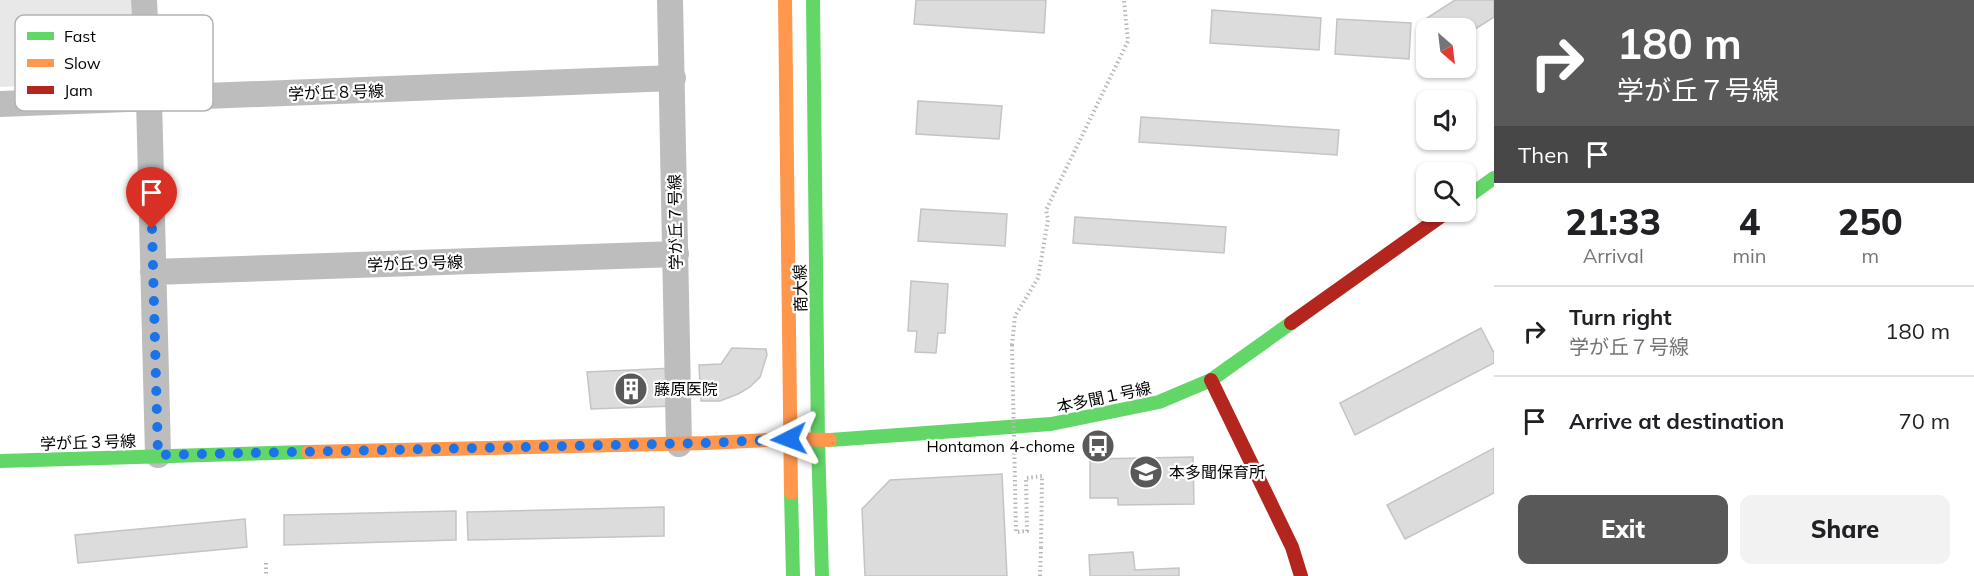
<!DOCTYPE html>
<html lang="en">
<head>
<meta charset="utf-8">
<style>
	:root { --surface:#fff; --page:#f2f2f2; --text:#202124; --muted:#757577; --line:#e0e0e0; --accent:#595959 }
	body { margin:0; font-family:Mulish,"Noto Sans JP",sans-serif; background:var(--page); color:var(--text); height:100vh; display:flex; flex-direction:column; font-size:22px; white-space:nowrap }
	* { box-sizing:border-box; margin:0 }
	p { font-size:20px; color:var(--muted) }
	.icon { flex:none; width:33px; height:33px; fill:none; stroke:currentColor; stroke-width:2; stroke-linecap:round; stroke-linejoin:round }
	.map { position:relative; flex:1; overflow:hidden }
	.side { display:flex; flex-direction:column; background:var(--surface); width:480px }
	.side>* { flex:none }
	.guide { background:#595959; color:#fff; overflow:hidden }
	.needle { width:39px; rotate:152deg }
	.controls { position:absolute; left:1416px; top:18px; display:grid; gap:12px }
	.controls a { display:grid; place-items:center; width:60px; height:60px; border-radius:12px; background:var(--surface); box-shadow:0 2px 4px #0004; font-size:30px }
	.pin { position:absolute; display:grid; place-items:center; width:51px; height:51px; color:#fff; margin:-62px -26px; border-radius:50% 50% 50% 0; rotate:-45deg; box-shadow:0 0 6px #0007 }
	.pin .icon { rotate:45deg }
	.me { position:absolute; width:66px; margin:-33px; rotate:267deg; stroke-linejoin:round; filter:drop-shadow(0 0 4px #0008) }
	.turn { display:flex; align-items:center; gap:21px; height:126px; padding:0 24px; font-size:27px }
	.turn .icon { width:78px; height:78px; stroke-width:2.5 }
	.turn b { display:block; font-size:42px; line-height:51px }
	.then { display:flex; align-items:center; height:57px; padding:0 24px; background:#0003; gap:12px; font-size:22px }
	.eta { display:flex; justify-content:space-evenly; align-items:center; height:102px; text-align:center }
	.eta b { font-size:36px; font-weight:800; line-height:42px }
	.cta { display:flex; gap:12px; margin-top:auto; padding:12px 24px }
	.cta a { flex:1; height:69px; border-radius:12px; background:var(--accent); color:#fff; font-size:24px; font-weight:800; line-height:69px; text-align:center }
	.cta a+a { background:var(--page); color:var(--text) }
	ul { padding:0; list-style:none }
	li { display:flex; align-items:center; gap:18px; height:90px; padding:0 24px; border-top:2px solid var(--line) }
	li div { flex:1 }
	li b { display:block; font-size:22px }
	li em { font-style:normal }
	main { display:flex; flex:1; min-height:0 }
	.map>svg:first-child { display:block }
</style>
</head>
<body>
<main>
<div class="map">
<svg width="1494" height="576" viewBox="0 0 1494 576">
	<rect width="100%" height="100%" fill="#fff"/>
	<!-- green -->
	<path fill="#e8e8e8" d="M0,0H131L134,82L0,87Z"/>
	<!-- building -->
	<path fill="#dcdcdc" stroke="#c4c4c4" stroke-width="1.5" d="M916,0H1046L1044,33L914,24Z
		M1455,0H1494V17L1466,35V28H1434L1427,18Z
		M1212,10L1321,18L1319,50L1210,43Z
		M1337,19L1411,23L1409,59L1335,54Z
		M918,101L1002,106L999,139L916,134Z
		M1141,117L1339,130L1337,155L1139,142Z
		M921,209L1007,214L1005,246L918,241Z
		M1075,217L1226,227L1224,253L1073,243Z
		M911,281L948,284L945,333H938L936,353L915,352L917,331H908Z
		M1481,328L1494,353V363L1355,435L1340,403Z
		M732,348L766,349L767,355L760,377L750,387L738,394L720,401H701L699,365L721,364Z
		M674,368V406L591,409L587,372Z
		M1494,448V493L1405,539L1387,505Z
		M1193,457L1194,504L1118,505V498H1090V459Z
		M1002,474L1007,576H865L862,509L890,480Z
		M664,507V536L468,540L467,512Z
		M456,511V540L284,545V515Z
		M245,519L247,547L78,563L75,535Z
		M1133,552L1135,570L1179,568V576H1090L1089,555Z"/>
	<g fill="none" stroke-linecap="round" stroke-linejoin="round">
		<!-- path -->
		<path stroke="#b8b8b8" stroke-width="4" stroke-dasharray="1.5 3" stroke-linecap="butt" d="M1012,345L1015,316L1038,278L1048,220L1046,210L1128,41L1124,0
			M266,563V576
			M1040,576L1041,548"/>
		<!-- street -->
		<path stroke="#bdbdbd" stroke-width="26" d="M144,0L149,99L158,455
			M670,0L679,444
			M0,104L673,78
			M153,272L676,254"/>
		<!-- fast -->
		<path stroke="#63d668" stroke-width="14" d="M813,0L818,441L822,576
			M1466,198L1494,178
			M830,440L1051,424L1159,402L1211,380L1291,323
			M0,461L308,452
			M791,493L793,576"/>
		<!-- slow -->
		<path stroke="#ff974d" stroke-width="14" d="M785,0L791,493
			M308,452L706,443L789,439L830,440"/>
		<!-- jam -->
		<path stroke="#b3261e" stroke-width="14" d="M1291,323L1447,212
			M1211,380L1292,547L1301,576"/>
		<!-- path-bridge -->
		<path stroke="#b8b8b8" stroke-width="4" stroke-dasharray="1.5 3" stroke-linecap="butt" d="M1012,345L1016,532L1027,531L1026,478L1042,476L1041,548"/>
	</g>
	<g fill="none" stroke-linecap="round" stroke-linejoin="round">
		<!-- route -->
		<path stroke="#1a73e8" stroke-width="10" stroke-dasharray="0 18" d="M152,229L158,455L706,443L789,439"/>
	</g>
	<!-- icons -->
	<defs>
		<symbol id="building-disc" viewBox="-11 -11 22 22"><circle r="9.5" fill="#595959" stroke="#fff"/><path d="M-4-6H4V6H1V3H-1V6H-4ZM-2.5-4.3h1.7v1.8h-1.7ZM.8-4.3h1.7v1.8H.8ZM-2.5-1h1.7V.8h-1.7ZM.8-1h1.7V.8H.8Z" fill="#fff"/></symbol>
		<symbol id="bus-disc" viewBox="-11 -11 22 22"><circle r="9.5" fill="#595959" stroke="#fff"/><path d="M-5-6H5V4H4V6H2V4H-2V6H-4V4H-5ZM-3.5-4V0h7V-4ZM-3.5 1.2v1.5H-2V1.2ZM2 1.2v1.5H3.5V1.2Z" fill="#fff"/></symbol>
		<symbol id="school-disc" viewBox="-11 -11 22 22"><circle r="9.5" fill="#595959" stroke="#fff"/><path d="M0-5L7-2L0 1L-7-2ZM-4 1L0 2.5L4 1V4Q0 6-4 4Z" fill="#fff"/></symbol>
	</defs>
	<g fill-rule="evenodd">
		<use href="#building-disc" x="612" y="370" width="38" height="38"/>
		<use href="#bus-disc" x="1079" y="427" width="38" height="38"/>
		<use href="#school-disc" x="1127" y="453" width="38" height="38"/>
	</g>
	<g text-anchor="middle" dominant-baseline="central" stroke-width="4.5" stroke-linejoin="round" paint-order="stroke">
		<!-- street labels -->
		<g font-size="16" fill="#000" stroke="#fff">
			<text transform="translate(336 92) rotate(-2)">学が丘８号線</text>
			<text transform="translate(675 222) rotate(-91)">学が丘７号線</text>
			<text transform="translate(415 263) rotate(-2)">学が丘９号線</text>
			<text transform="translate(800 288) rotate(-91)">商大線</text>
			<text transform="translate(1104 397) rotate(-12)">本多聞１号線</text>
			<text transform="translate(88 442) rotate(-2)">学が丘３号線</text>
		</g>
		<!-- poi labels -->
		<g font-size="16" fill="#000" stroke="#fff" text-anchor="start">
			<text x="654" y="389">藤原医院</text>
			<text x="1075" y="446" text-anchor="end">Hontamon 4-chome</text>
			<text x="1169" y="472">本多聞保育所</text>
		</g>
	</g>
	<!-- legend -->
	<rect x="15" y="15" width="198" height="96" rx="9" fill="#fff" stroke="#b2b2b2" stroke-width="1.5"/>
	<rect x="27" y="32" width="27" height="8" fill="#63d668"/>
	<rect x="27" y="59" width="27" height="8" fill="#ff974d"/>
	<rect x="27" y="86" width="27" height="8" fill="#b3261e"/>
	<g font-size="16" fill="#000">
		<text x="64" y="42">Fast</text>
		<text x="64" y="69">Slow</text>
		<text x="64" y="96">Jam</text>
	</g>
</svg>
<div class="controls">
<a><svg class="needle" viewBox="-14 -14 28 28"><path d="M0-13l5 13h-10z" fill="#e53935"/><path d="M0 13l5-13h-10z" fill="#757577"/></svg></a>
<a><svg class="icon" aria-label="sound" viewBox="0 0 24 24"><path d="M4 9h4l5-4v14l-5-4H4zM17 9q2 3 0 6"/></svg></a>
<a><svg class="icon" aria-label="search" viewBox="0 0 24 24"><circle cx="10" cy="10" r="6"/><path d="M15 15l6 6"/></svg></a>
</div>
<div class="pin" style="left:152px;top:229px;background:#d93025"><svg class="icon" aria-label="arrive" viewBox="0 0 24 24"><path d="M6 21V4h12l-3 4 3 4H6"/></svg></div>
<svg class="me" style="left:789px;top:439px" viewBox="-20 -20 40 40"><path d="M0-17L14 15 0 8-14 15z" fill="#1a73e8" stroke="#fff" stroke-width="4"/></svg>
</div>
<section class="side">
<div class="guide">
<div class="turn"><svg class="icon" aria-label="right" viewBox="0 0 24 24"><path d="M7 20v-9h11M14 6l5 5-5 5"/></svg><div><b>180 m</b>学が丘７号線</div></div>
<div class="then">Then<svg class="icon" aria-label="arrive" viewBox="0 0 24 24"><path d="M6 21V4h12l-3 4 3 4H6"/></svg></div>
</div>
<div class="eta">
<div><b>21:33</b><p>Arrival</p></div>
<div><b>4</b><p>min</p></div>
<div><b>250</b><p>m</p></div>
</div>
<ul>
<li><svg class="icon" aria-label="right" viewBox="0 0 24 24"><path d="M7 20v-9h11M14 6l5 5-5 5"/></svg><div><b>Turn right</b><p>学が丘７号線</p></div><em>180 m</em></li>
<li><svg class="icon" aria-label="arrive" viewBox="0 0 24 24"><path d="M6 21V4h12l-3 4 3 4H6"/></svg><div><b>Arrive at destination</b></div><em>70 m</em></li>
</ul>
<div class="cta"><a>Exit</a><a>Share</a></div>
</section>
</main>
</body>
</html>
